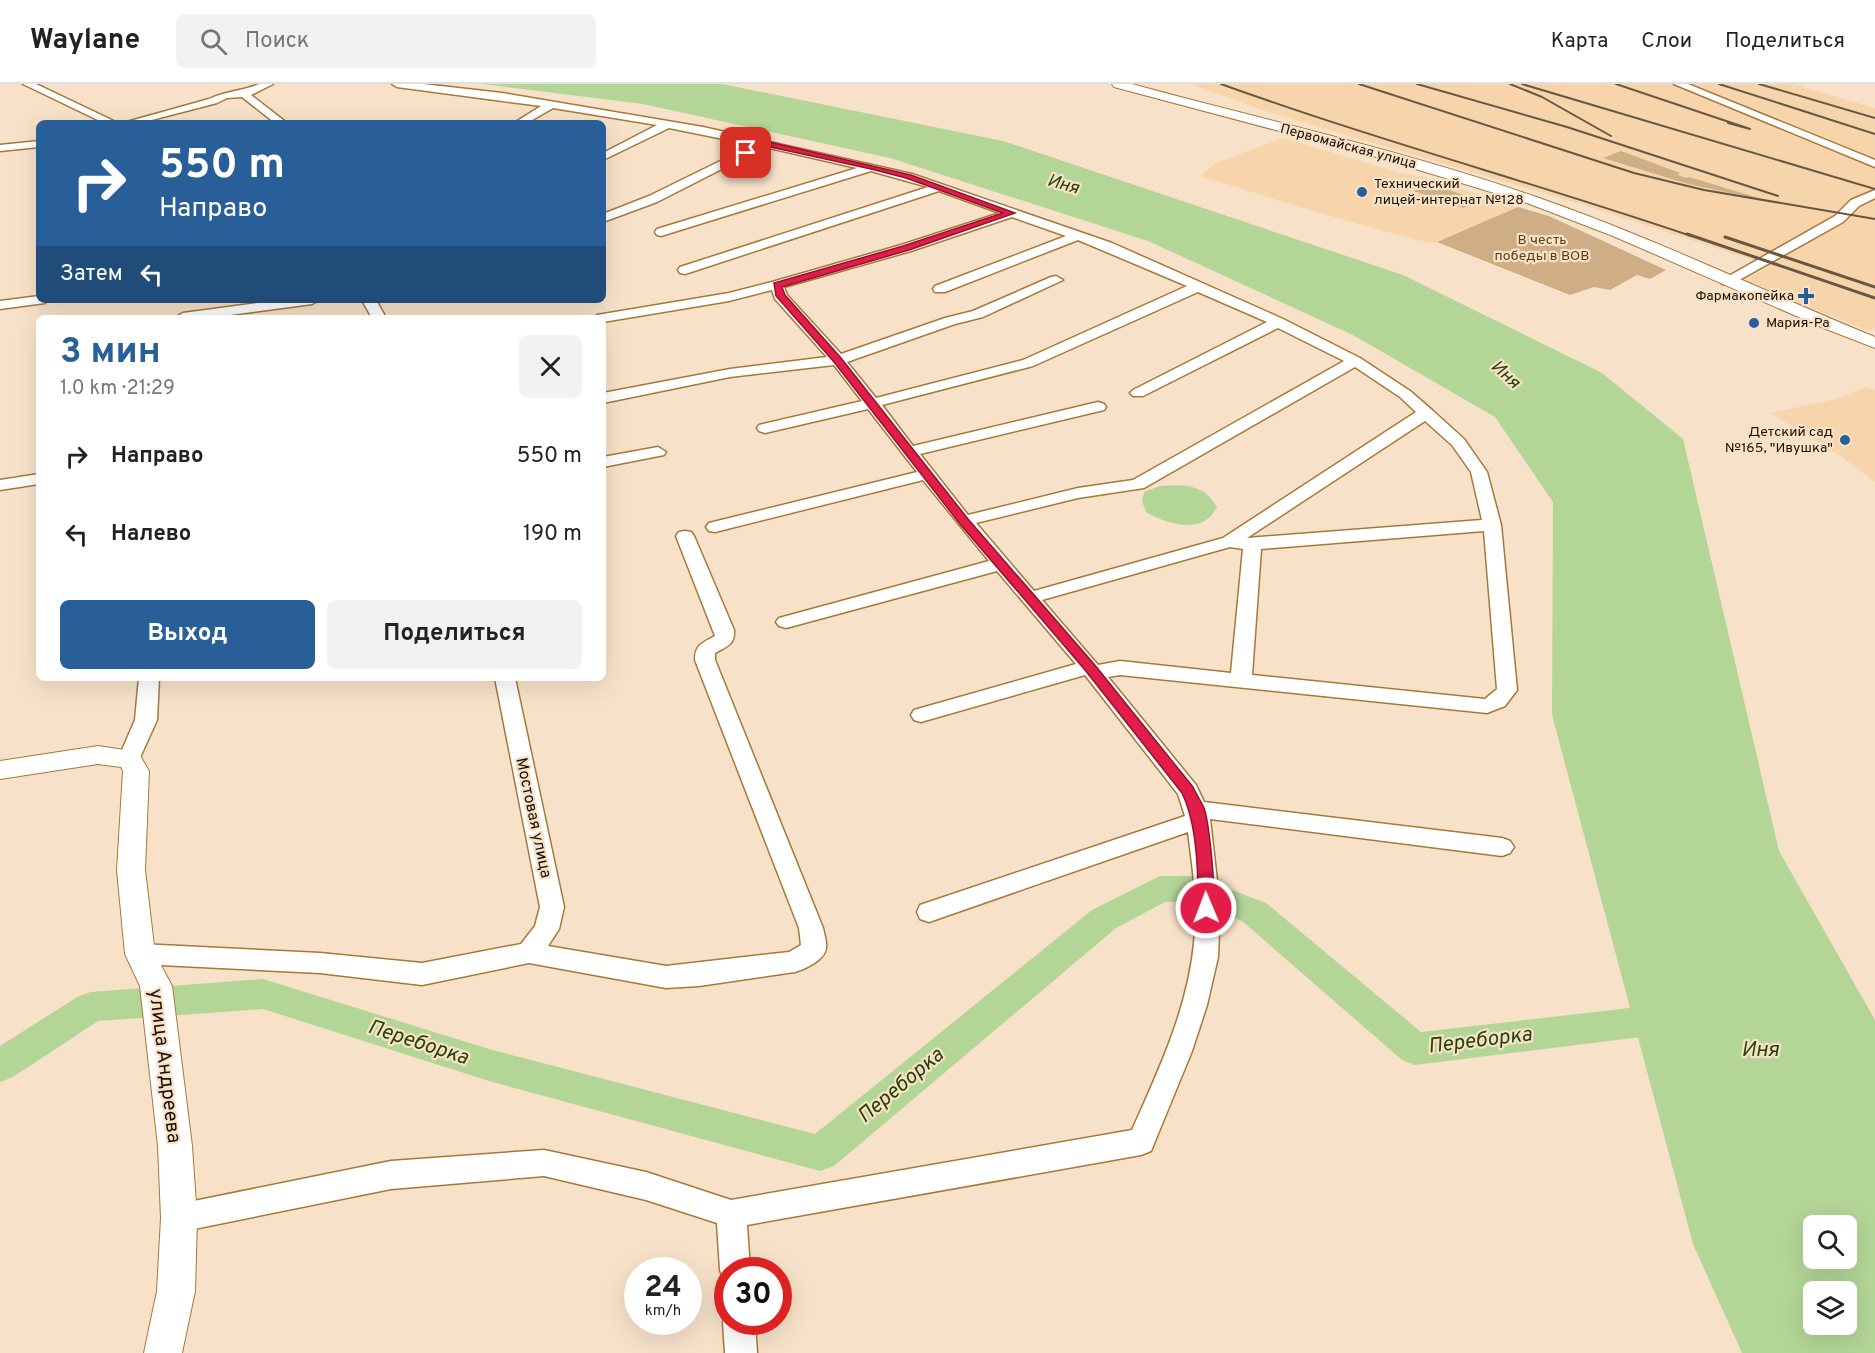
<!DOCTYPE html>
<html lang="ru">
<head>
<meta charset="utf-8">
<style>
	:root { --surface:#fff; --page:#f2f2f2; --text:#222; --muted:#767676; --line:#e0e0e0; --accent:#285f98 }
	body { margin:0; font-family:Overpass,sans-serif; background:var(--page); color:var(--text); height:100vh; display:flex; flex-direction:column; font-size:22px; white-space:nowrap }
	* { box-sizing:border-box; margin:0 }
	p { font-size:20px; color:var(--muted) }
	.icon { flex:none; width:33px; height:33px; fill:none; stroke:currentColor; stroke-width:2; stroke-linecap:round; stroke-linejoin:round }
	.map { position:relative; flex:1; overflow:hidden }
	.details { position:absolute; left:36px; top:231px; width:570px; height:366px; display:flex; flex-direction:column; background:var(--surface); border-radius:9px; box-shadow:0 6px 24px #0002 }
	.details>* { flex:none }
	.top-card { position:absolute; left:36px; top:36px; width:570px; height:183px; border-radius:9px; box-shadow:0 6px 24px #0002; background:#285f98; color:#fff; overflow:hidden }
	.tools { position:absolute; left:1803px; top:1131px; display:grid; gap:12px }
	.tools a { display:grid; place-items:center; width:54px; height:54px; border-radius:9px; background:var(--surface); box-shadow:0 6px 24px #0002; font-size:30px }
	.speed { position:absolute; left:624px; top:1173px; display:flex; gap:12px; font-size:30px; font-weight:700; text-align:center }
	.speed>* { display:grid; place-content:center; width:78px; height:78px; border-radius:50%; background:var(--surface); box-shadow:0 6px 24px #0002; line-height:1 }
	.speed small { font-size:15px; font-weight:400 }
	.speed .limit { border:9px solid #d22; background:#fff; color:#111 }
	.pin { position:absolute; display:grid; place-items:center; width:51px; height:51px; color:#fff; margin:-26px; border-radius:12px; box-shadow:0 3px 9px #0006 }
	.me { position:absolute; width:66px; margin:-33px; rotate:359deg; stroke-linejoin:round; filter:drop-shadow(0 0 4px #0008) }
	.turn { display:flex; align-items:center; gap:21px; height:126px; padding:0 24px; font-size:27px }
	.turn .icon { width:78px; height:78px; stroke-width:2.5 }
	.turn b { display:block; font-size:42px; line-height:51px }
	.then { display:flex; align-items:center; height:57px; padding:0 24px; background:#0003; gap:12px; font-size:22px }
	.round { display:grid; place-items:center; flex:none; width:63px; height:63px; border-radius:9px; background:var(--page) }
	.head { display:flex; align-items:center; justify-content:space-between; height:102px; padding:0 24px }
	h1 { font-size:36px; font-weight:700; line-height:45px; color:var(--accent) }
	.action { display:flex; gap:12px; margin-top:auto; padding:12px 24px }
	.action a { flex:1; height:69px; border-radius:9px; background:var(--accent); color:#fff; font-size:24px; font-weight:700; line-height:69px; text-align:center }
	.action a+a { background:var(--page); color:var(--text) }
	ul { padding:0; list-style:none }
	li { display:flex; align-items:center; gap:18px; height:78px; padding:0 24px }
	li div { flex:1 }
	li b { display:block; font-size:22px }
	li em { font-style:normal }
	header { display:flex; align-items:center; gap:36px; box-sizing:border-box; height:84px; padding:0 30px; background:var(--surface); border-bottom:2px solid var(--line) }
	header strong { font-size:28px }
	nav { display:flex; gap:33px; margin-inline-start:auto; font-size:21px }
	.search { width:420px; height:54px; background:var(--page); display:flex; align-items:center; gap:15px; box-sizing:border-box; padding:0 21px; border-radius:9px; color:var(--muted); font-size:22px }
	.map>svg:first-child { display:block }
</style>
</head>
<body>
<header>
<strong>Waylane</strong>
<div class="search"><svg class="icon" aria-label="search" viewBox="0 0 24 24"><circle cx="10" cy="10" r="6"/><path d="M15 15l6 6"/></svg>Поиск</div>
<nav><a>Карта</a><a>Слои</a><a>Поделиться</a></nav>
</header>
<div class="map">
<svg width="1875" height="1269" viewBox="0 0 1875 1269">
	<rect width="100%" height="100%" fill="#f7e2c9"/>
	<!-- built -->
	<path fill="#f7d4aa" d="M1191,0H1793L1875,24V244L1869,247L1742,196L1771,182L1587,122L1262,26Z
		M1283,54L1400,89L1424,93L1518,123L1435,159L1416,156L1313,127L1200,92L1216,79Z
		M1866,303L1875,306V398L1842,373L1771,329L1837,315Z"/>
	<!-- green -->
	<path fill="#cfae86" d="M1621,67L1680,89L1678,91L1686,94L1689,93L1768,117L1688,100L1603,74Z
		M1432,100L1481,117L1463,124L1414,107Z
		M1518,123L1549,132L1666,186L1650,195L1637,191L1610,206L1594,203L1570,211L1437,158Z"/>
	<!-- water -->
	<path fill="#b3d596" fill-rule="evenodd" d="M482,0H722L1003,57L1403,191L1602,289L1683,355L1779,767L1875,936V1269H1742L1693,1160L1552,631L1553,418L1495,333L1353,251L1148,157L890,74L643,20ZM1814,1142H1846V1174H1814ZM1814,1208H1846V1240H1814Z
		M1175,401C1193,401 1208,406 1217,423C1203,452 1167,440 1146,428L1142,417L1144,408L1160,402Z"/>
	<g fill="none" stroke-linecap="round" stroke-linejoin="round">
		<!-- river -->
		<path fill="#b3d596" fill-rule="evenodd" d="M1160,792H1195L1266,819L1421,948L1673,919L1686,923L1691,934L1686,945L1673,949L1415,981L1402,976L1242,837L1193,818H1165L1116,844L834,1082L820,1087L489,997L263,925L98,937L13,993L0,998V962L79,912L91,908L263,895L489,965L815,1050L1092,826Z"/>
		<defs>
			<path id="minor" d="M23,0H36L118,39H104Z
				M259,0H273L251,11L287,39H275L242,13L227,14L217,19L140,39H123L209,15C226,7 243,7 259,0Z
				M392,0H423L502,9L703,43L912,90L1112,159L1283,235L1360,274L1410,307L1432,326L1464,355L1487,388L1501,441L1517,606L1505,622L1487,629L1120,591L1108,593L1196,701L1204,718L1502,754L1510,757L1514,763L1510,769L1502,772L1210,735L1220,823L1218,873L1207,921L1192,967L1151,1067L1141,1071L747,1141L750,1186H728V1198L724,1197L720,1186L717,1139L646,1116L544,1092L391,1105L179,1148L169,1144L164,1134L169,1124L179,1120L391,1077L544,1066L646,1088L731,1116L1132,1046C1158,988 1188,924 1194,859C1198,822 1193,785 1188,748L929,838L920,835L917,828L920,821L1185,732L1178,710L1085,591L921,638L914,636L911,631L914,626L1076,580L997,487L786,544L779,542L776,538L779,534L989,477L923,396L715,448L709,447L706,443L709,439L917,388L868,325L765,349L759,347L757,344L759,341L862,317L834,281L730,293L603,319V309L730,285L827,273L775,215L772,206L729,217L603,238V234H595L597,231L729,209L772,198L901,161L1000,129L939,107L685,190L680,189L678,186L680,183L928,103L871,87L661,152L657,151L655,148L657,145L857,84L765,63L657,118L603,138V130L649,112L753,61L669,44L603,76V69L657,41L553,24L527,39H514L541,22L397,3ZM1012,133L1066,152L935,202L933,205L935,208H945L1078,156L1187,202L1023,276L876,314L847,278L955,240L983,233L1063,196L1056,192L1051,193L973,227L945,234L841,270L787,211L784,203L911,167ZM1198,208L1267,238L1133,306L1130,309L1133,312H1143L1278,244L1344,277L1133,396L1078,404L968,431L920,370L1104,326L1106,323L1104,320L1098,318L913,362L882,321L1033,282ZM1355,283L1400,313L1416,328L1223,454L1034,507L976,439L1078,414L1144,404ZM1425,337L1452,361L1471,388L1482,436L1247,454ZM1484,447L1497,605L1485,615L1252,591L1261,465ZM1230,463L1243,465L1231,589L1120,577L1098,581L1042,516Z
				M1674,0H1688L1875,76V83Z
				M39,57V63L0,67V61Z
				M1875,106V114L1859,122L1843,138L1732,200H1722L1720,197L1835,132L1851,116Z
				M39,212V216H47L45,219L0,225V217Z
				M281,216H319L312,220L207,234L176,233L183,229Z
				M362,216H376L386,234H372Z
				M658,363L666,368L664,371L603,383V373Z
				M39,390V400L0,406V396Z
				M685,447L691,448L694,452L734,546C735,561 727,562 715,569V576L823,844C824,850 827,858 826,864C825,876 805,885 795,888L699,902L666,904L529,879L422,901L320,889L140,880L131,877L127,870L131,863L140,860L320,869L422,879L521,860L535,842L540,823L495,594H515L564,823L559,845L548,862L666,882L789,868L801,861L799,844L695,576C695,561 702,559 715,552L676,452L679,448Z
				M139,594H159L157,636L137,680L129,683L121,680L118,675L135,636Z
				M728,1228V1238H755L757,1269H725L723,1238Z"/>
			<path id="major" d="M1112,0H1132C1267,37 1406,67 1539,114C1654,154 1763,207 1875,253V264L1826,245L1613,152L1527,119L1373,72L1114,3Z
				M98,662L138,668L149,687L145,786L155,870L172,902L192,1062L197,1134L195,1207L182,1269H144L157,1207L161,1134L158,1062L140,902L125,870L117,786L123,687L121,683L98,680L0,695V677Z"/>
		</defs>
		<!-- minor casing -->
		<use href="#minor" stroke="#a87837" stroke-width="3"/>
		<!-- major casing -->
		<use href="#major" stroke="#a87837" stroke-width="2"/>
		<!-- minor -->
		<use href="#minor" fill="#fff" fill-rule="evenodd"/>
		<!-- major -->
		<use href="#major" fill="#fff" fill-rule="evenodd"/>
		<!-- rail-far1 -->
		<path stroke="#675744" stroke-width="2" d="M1221,0C1376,56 1535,99 1691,152
			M1359,0L1634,89L1704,106L1875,135
			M1417,0L1567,43L1778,112
			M1510,0L1542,13L1611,52
			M1522,0L1875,105
			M1616,0L1750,45L1728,39
			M1719,0L1875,50
			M1759,0L1875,34"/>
		<!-- rail -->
		<path stroke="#675744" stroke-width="3" d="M1687,150L1875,214
			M1725,153L1875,203"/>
	</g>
	<!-- route -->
	<path fill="#e11d48" stroke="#92132f" stroke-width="1.5" d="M765,57L911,91L1015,129L909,166L782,203L785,211L841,274L968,435L1094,580L1193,703C1196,710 1201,717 1204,724C1209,739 1218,816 1211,828L1206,830L1200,828C1196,820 1199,810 1198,801C1197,771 1195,736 1182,709L1085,586L960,440L834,278L776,212L774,199L903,162L1003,129L906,94L871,85L766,62L749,70L742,69Z"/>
	<!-- markers -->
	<g fill="#285f98" stroke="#f7e2c9" stroke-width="2">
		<circle cx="1362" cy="108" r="6"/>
		<path d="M1803 203h6v6h6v6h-6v6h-6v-6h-6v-6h6z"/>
		<circle cx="1754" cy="239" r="6"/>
		<circle cx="1845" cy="356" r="6"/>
	</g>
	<g text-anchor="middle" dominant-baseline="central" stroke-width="4.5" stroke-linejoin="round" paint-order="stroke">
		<!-- far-street labels -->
		<g font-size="14" fill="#1d0f00" stroke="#f7e2c9">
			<text transform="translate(1348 63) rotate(15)">Первомайская улица</text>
		</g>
		<!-- far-poi labels -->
		<g font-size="14" fill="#1d0f00" stroke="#f7e2c9" text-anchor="start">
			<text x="1374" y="100">Технический<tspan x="1374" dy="16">лицей-интернат №128</tspan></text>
			<text x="1794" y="212" text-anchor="end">Фармакопейка</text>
			<text x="1766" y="239">Мария-Ра</text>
			<text x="1833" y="348" text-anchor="end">Детский сад<tspan x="1833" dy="16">№165, "Ивушка"</tspan></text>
		</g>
		<!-- far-park labels -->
		<g font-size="14" fill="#5c3d0f" stroke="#f7e2c9">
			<text x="1542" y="156">В честь<tspan x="1542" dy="16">победы в ВОВ</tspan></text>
		</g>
		<!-- street labels -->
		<g font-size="16" fill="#1d0f00" stroke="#f7e2c9">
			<text transform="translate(533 734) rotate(78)">Мостовая улица</text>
		</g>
		<!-- water labels -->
		<g font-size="18" font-style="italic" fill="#254300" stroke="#f7e2c9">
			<text transform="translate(1063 101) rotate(16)">Иня</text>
			<text transform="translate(1505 291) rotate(42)">Иня</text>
		</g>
		<!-- near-street labels -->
		<g font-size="20" fill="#1d0f00" stroke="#f7e2c9">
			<text transform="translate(164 982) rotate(83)">улица Андреева</text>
		</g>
		<!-- near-water labels -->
		<g font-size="21" font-style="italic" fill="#254300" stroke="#f7e2c9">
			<text transform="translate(1480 957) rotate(-7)">Переборка</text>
			<text transform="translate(418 959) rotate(18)">Переборка</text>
			<text x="1760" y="966">Иня</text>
			<text transform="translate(901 1002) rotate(-40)">Переборка</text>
		</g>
	</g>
</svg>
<div class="tools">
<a><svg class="icon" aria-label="search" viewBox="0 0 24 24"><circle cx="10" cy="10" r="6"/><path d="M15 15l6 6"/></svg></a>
<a><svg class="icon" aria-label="layers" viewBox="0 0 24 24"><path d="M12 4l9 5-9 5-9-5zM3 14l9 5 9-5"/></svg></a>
</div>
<div class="speed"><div>24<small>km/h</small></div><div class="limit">30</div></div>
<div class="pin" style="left:746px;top:69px;background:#d93025"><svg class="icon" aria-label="arrive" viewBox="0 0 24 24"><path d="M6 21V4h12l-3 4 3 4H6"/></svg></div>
<svg class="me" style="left:1206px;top:824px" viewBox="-20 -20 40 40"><circle r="17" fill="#e11d48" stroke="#fff" stroke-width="3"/><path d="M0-11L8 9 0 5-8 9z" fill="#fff"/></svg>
<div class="top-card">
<div class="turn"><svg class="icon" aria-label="right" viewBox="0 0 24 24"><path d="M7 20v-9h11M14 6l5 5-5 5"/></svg><div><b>550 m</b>Направо</div></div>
<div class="then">Затем<svg class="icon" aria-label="left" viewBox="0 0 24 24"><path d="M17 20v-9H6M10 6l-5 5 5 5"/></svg></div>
</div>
<section class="details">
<div class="head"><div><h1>3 мин</h1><p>1.0 km · 21:29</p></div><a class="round"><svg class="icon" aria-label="close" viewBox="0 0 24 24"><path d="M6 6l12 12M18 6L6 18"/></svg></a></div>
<ul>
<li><svg class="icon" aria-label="right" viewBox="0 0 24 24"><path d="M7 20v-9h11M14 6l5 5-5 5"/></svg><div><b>Направо</b></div><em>550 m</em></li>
<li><svg class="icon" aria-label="left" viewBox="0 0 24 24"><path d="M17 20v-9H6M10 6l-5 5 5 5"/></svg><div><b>Налево</b></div><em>190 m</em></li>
</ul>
<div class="action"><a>Выход</a><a>Поделиться</a></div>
</section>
</div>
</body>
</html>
